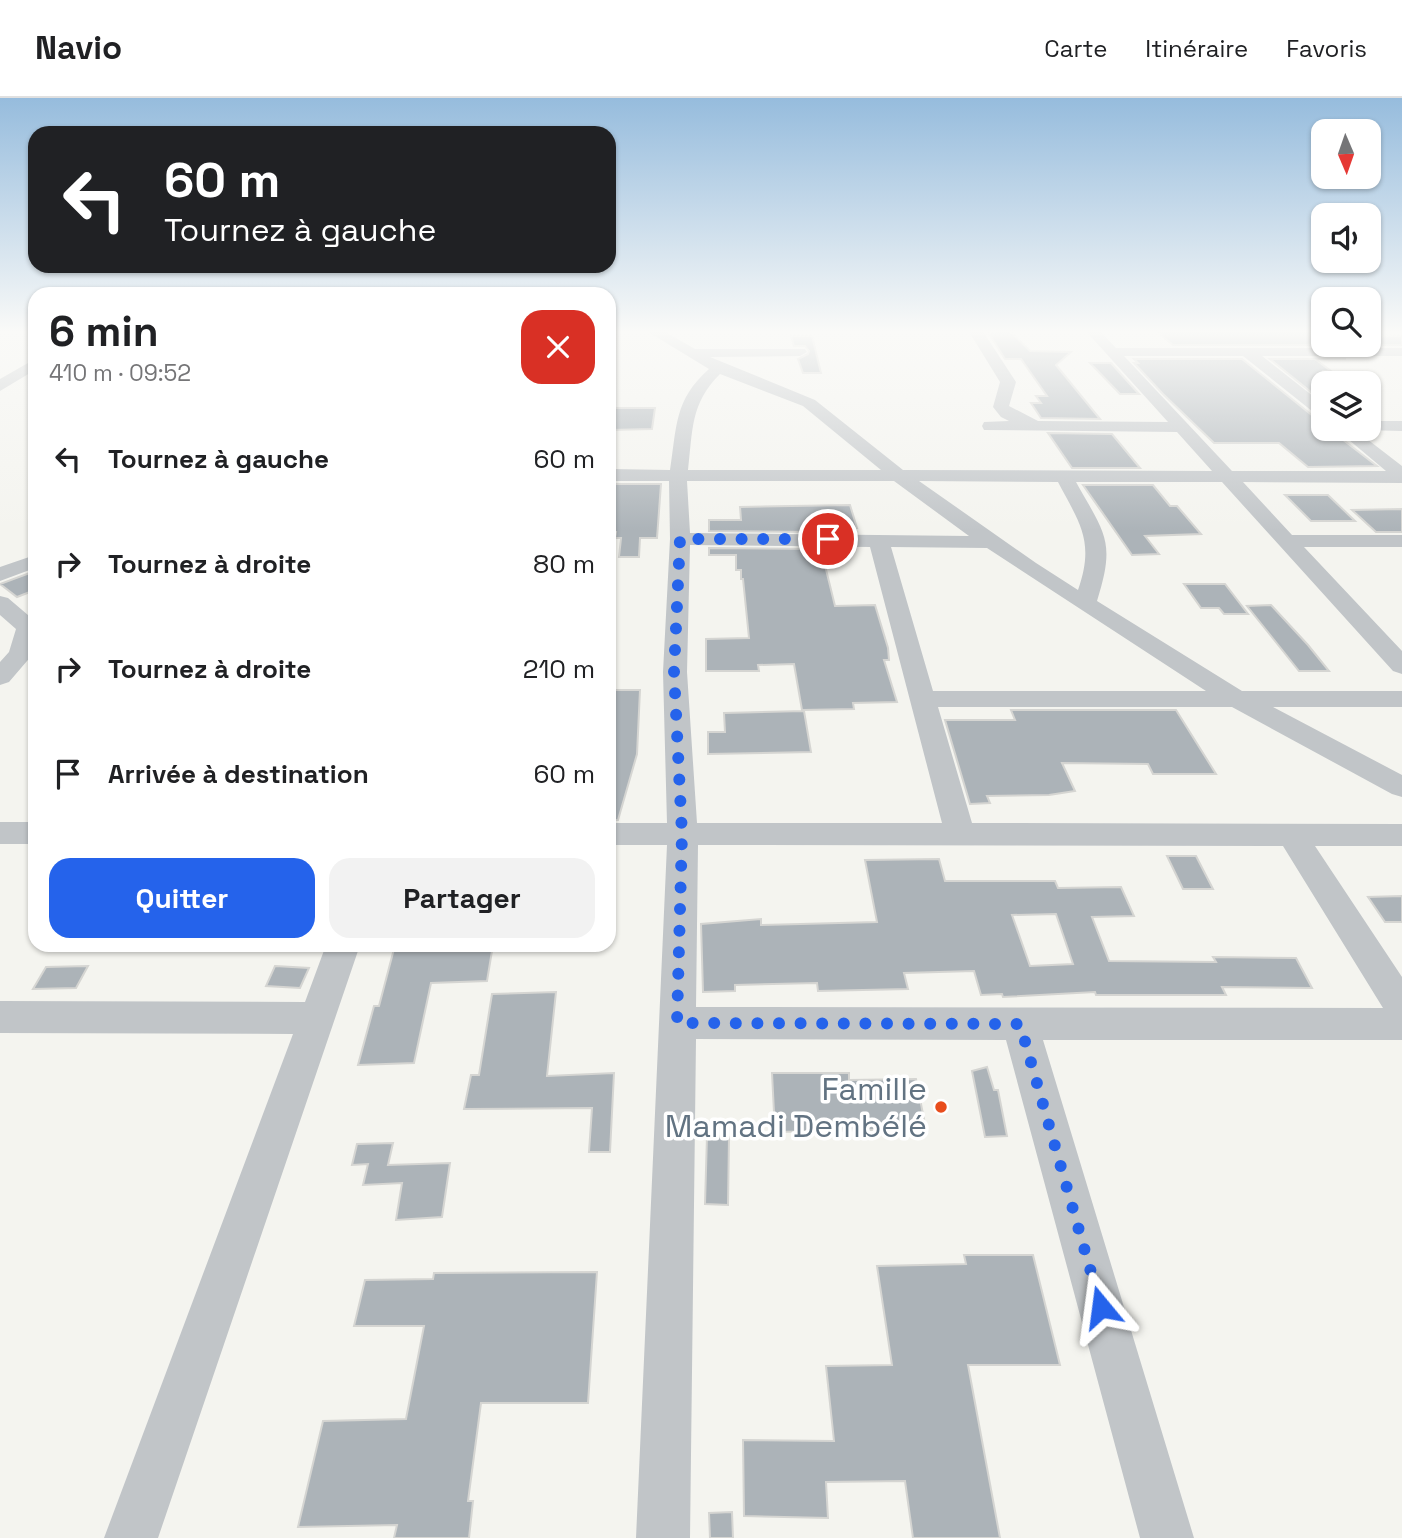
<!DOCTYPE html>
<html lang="fr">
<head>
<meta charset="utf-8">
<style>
	:root { --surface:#fff; --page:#f2f2f2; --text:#202124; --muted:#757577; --line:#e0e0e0; --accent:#2563eb }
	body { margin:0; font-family:"Space Grotesk",sans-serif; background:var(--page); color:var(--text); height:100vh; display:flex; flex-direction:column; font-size:26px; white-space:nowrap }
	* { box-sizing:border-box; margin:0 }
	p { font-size:23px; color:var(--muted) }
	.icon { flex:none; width:38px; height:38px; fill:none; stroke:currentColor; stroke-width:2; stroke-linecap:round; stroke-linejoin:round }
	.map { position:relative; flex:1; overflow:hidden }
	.drawer { position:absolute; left:28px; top:189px; width:588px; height:665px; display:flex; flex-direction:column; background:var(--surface); border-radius:21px; box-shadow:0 2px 5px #0004 }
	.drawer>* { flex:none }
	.top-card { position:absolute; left:28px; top:28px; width:588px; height:147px; border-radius:21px; box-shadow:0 2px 5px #0004; background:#202124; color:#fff; overflow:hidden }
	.needle { width:46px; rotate:178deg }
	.controls { position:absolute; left:1311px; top:21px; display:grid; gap:14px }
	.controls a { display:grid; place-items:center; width:70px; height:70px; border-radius:14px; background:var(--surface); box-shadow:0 2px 5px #0004; font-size:35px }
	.pin { position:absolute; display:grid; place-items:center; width:60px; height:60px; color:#fff; margin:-30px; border:4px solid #fff; border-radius:50%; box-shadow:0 2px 7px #0007 }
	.me { position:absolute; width:77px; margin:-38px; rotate:344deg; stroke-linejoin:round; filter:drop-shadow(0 0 5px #0008) }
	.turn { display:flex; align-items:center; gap:24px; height:147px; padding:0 21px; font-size:32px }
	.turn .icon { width:91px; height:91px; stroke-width:2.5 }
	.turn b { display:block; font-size:49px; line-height:60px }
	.round { display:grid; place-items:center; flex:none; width:74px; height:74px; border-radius:21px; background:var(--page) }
	.headline { display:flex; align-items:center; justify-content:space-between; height:119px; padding:0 21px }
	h1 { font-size:42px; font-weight:800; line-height:52px }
	.button { display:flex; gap:14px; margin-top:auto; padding:14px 21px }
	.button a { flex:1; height:80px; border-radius:21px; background:var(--accent); color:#fff; font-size:28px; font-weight:800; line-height:80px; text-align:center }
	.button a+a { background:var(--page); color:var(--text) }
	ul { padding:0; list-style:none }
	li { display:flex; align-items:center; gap:21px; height:105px; padding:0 21px }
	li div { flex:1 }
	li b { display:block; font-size:26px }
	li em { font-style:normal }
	header { display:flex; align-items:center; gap:42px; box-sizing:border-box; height:98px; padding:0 35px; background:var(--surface); border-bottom:2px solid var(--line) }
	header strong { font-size:33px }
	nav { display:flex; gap:38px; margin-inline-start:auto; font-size:24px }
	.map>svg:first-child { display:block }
</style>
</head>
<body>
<header>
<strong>Navio</strong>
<nav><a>Carte</a><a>Itinéraire</a><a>Favoris</a></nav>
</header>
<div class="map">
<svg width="1402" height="1440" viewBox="0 0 1402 1440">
	<rect width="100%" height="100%" fill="#f4f4ef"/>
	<!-- building -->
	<path fill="#acb3b8" stroke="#d5d5d2" stroke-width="2" fill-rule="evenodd" d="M1323,232V247H1325H1173L1156,233Z
		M1010,233L1030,253L1071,254L1056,267L1100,321L1041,320L1031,305H1041L1036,298H1047L1021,261H1005L988,234Z
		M791,238H812L821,275H803L798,261L808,256L809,253L805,248H794Z
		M1402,238V247H1368V239Z
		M1134,261H1242L1323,326V331H1329L1377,368L1308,369L1279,345H1214L1163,296L1134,265H1138Z
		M1270,261H1346H1315L1331,273H1323V294H1311Z
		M1090,265H1111L1139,296H1120Z
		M609,310H655L652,331L609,332Z
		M1048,335L1112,336L1140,370H1072Z
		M609,386H661L657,440H640L639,459H619L621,440H615L616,434H609Z
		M1083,387H1153L1170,408H1177L1201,436L1145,438L1159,456L1132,457Z
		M1285,397H1328L1355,423H1311Z
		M850,407L857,430L817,431V434L709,433V422H741L740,409Z
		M1402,411V434H1376L1352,412Z
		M709,450L821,451L835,508L875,507L888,550L889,562H884L897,604L853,605L854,611L802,612L794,566L758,567L759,573H706V541L749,540L743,481H741V472H736V457H709Z
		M35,473V492L17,499L0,486Z
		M1184,486H1225L1248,516H1224L1219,510H1201Z
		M1271,507L1308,547L1329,573H1299L1247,508Z
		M609,592H640L637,656L618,722H609Z
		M1011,612H1176L1216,676H1153L1148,666L1062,665L1075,693L1049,697L987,698L990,705L970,706L945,622H1015Z
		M804,613L811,654L708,656V634H725L724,615Z
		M1167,758H1196L1213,791H1183Z
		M939,761L945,783H1055L1058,790L1121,789L1134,818L1092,819L1109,863L1216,864L1213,859L1296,860L1312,890L1222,889L1226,897H1096L1095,894L1003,899L1002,896L981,897L974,873L904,875L908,891L818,893L817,885L735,887V893L703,894L701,826L761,821V827L877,824L865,762ZM1056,816L1073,866L1030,868L1012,817Z
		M1402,798V824H1385L1368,799Z
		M395,847H493L487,883L431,885L414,965L358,967L374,908H379Z
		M88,868L76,890L33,891L46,869Z
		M275,868L309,870L300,890L266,888Z
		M556,894L547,978L614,975L610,1054H589L592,1010L464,1011L471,977H479L492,896Z
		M987,969L994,992H998L1007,1038L985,1039L972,973Z
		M772,975H849V982L916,981L926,1031L775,1034Z
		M707,1038L729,1039L728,1107L705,1106Z
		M393,1045L388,1067L450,1065L442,1119L396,1122L402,1085L363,1087L368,1066L352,1067L357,1046Z
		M964,1157H1033L1060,1267H968L1000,1440H913L905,1383L826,1384L828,1420L744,1418L743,1342L834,1343L826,1268L892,1267L877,1168L966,1166Z
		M597,1174L588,1305H481L468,1403H473L469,1440H394L397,1427L298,1429L323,1323L406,1321L424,1228H354L365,1182L433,1181L434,1175Z
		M732,1414L733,1440H710L709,1415Z"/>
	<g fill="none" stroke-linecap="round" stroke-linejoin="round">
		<!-- minor -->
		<path fill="#c1c5c8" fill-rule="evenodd" d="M645,232H662L695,251H805L807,254L800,258L710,259L815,302L903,372L1212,373L1177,334L984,332L982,328L984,324L1009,323L1001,319L993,309L1000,284L968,232H982L1016,284L1009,308L1038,323L1168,324L1085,232H1099L1116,250H1402V258H1262L1323,306V319L1317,317L1243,258H1124L1232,373H1386L1336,331H1354L1402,368V385L1243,384L1292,437H1402V449H1304L1402,553V576L1393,573L1222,384H1076C1105,436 1116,443 1097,503L1242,593H1402V609H1273L1402,677V699L1392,696L1232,609H938L972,725L1402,726V748H1315L1402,879V942H1043L1194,1440H1140L1006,942L696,941L690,1440H636L667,747H609V725H667L663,574L670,441L669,383H609V371L670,372C677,328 674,302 709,271ZM720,276L803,308L881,372H688C693,332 690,306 720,276ZM687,383H894L969,438L690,435ZM919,383L1058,384C1080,426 1095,443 1078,492L1036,465ZM690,447L870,449L942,725H697L687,574ZM891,449L987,450L1206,593H933ZM698,747L1283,748L1383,910L696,909Z
			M35,261V272L0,293V281Z
			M1368,323H1402V333L1362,332L1368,331Z
			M35,457V470L0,483V469Z
			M0,498L8,500L35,523L33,556L9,584L0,587V564L9,554L16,531L0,517Z
			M0,724H35V746H0Z
			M326,847H360L158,1440H104L293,936L0,935V903L305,904Z"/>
	</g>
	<!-- sky -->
	<linearGradient id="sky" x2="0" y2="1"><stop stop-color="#96bcdd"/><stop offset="0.54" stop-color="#fafaf8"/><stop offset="1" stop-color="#fafaf8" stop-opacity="0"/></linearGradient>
	<rect width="1402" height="433" fill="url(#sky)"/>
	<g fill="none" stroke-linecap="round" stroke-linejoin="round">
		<!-- route -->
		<path stroke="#2563eb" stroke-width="12" stroke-dasharray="0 21.6" d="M828,441H680L674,574L682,736L677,925L1020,926L1101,1209"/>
	</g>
	<!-- markers -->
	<circle fill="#e84d1c" stroke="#fff" stroke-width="2.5" cx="941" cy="1009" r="7"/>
	<g text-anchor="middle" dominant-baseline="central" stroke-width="7" stroke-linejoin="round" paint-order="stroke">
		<!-- near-poi labels -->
		<g font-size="32" fill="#627382" stroke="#fff" text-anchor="end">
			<text x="927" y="991">Famille<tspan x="927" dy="37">Mamadi Dembélé</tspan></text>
		</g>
	</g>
</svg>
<div class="controls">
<a><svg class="needle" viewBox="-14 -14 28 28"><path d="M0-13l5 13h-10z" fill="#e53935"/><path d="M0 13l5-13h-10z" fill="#757577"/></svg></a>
<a><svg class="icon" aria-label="sound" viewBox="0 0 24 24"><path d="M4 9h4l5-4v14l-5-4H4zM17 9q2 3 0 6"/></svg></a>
<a><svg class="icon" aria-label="search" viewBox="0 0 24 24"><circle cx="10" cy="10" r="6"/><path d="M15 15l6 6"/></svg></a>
<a><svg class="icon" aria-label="layers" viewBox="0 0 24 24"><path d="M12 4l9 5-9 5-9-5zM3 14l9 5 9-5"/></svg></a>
</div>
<div class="pin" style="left:828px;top:441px;background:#d93025"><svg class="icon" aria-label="arrive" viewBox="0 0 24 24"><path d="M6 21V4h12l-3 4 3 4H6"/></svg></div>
<svg class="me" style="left:1101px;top:1209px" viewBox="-20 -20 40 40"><path d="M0-17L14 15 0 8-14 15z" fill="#2563eb" stroke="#fff" stroke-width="4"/></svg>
<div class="top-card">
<div class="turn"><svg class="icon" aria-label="left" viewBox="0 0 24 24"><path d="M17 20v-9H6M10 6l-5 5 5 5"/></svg><div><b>60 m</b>Tournez à gauche</div></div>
</div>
<section class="drawer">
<div class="headline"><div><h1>6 min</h1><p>410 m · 09:52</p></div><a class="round" style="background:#d93025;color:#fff"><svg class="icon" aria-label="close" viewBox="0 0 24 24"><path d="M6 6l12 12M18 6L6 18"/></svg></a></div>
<ul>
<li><svg class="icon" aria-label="left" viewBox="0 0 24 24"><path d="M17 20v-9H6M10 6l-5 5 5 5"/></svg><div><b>Tournez à gauche</b></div><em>60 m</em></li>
<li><svg class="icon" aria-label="right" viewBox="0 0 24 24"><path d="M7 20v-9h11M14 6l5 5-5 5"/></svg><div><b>Tournez à droite</b></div><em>80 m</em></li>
<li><svg class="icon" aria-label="right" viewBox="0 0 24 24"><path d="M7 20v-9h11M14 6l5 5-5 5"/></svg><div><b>Tournez à droite</b></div><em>210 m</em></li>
<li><svg class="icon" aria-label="arrive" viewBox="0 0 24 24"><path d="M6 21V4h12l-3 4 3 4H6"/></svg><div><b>Arrivée à destination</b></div><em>60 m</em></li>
</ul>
<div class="button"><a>Quitter</a><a>Partager</a></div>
</section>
</div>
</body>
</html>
